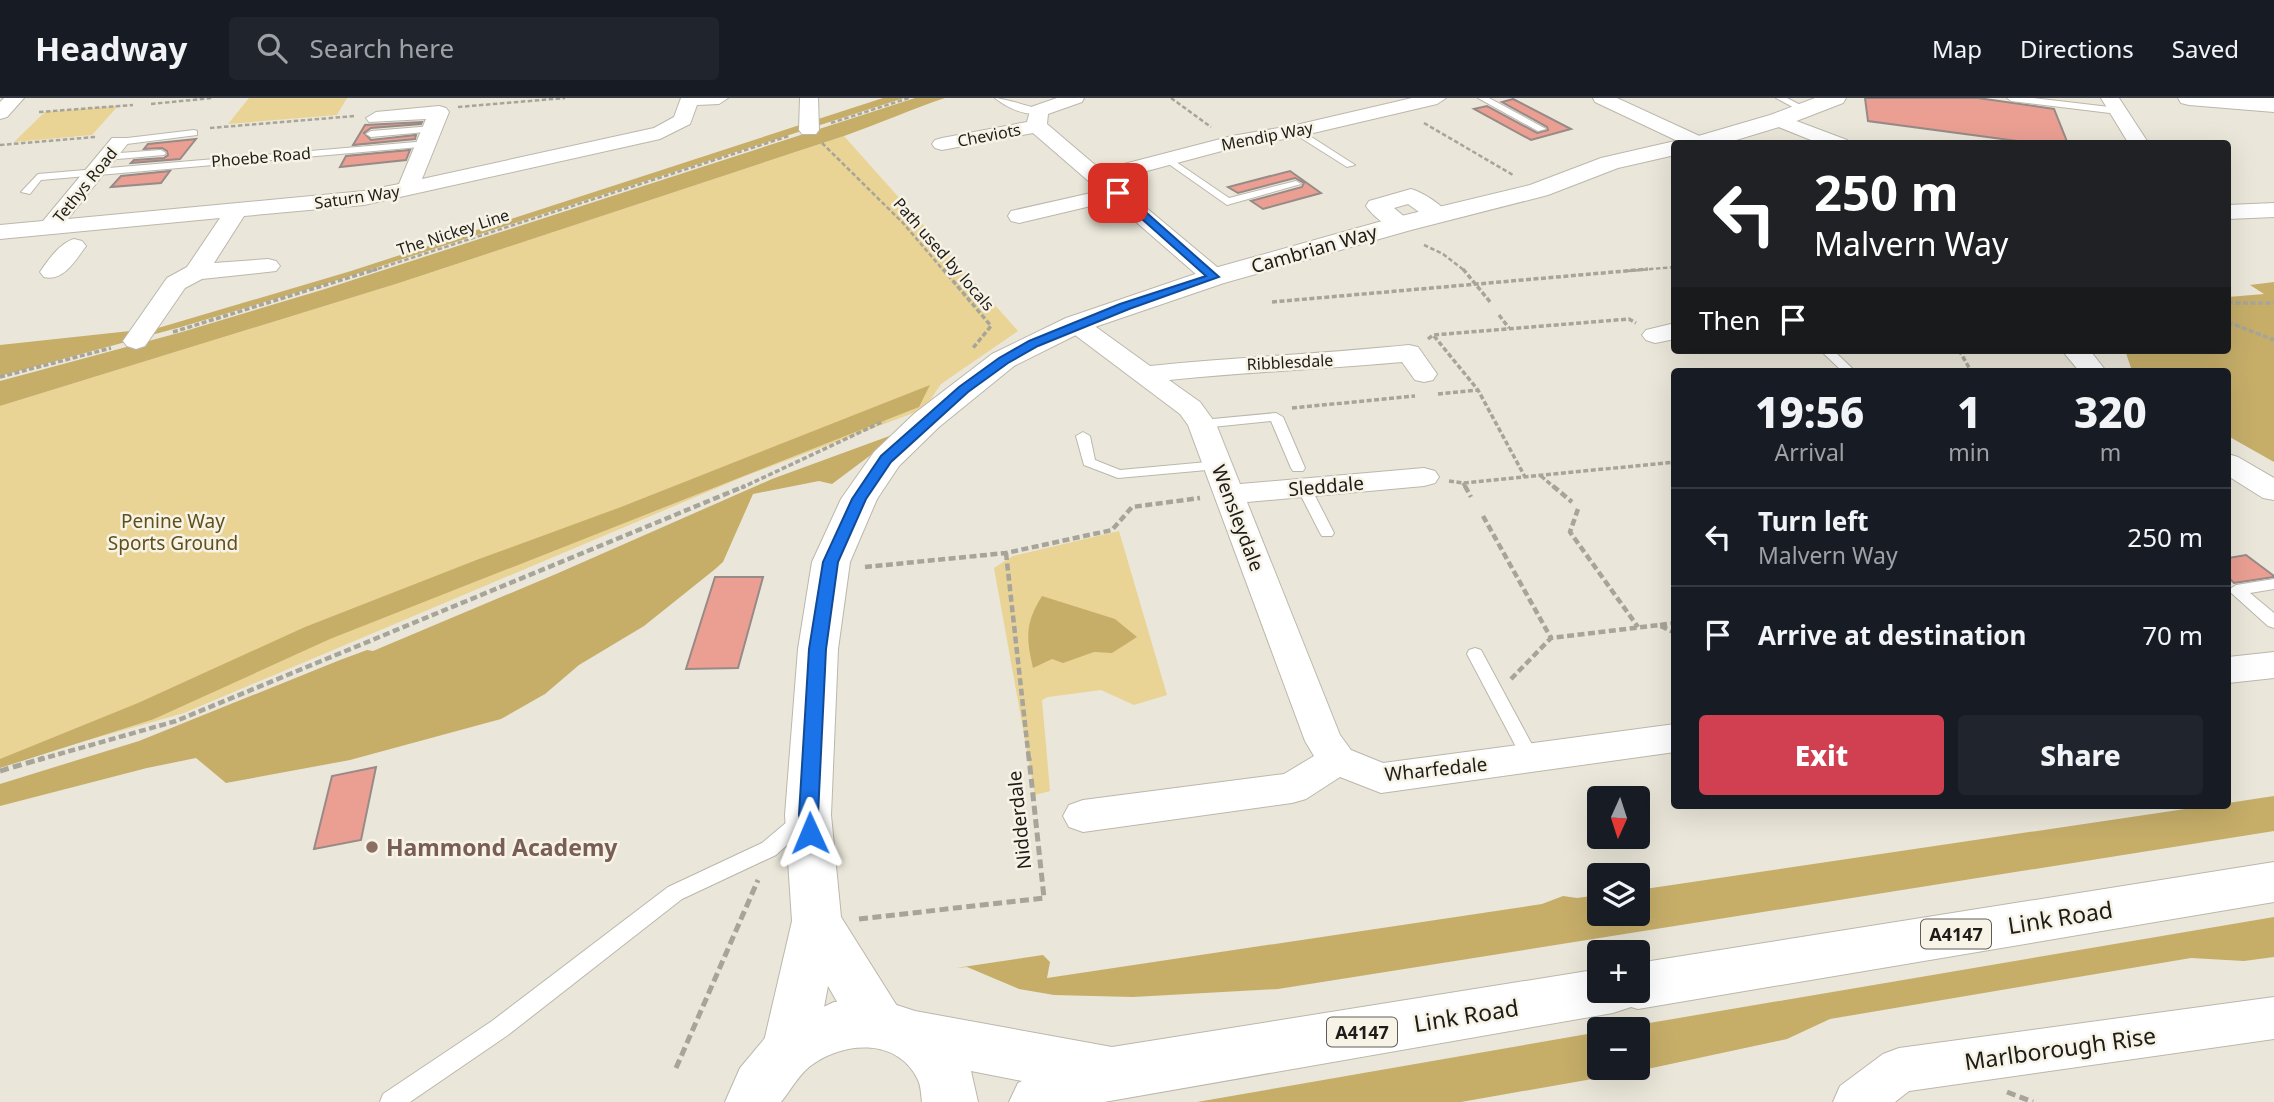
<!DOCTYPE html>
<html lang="en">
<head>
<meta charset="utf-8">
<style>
	:root { --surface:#171b24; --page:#20242c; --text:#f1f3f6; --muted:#9ea1a6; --line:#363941; --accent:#d04050 }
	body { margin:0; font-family:"Noto Sans",sans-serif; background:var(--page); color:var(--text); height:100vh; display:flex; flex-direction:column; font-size:26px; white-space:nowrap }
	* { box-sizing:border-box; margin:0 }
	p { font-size:23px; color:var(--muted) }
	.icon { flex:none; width:38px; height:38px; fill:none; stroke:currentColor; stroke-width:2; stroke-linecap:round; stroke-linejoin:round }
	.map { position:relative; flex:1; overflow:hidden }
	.side { position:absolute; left:1671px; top:270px; width:560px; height:441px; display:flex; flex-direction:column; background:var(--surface); border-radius:7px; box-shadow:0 7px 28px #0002 }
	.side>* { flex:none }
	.guide { position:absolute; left:1671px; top:42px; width:560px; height:214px; border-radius:7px; box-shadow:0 7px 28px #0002; background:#202124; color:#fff; overflow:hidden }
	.needle { width:46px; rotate:183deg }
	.fabs { position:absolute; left:1587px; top:688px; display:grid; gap:14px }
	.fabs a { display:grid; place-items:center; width:63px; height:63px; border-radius:7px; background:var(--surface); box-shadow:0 7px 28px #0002; font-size:35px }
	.pin { position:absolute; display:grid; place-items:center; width:60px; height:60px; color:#fff; margin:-30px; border-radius:14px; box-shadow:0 4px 10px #0006 }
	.me { position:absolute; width:77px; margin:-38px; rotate:359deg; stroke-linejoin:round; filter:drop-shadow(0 0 5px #0008) }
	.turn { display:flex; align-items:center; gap:24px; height:147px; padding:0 28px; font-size:32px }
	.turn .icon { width:91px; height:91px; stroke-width:2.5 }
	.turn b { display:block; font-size:49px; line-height:60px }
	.then { display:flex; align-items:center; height:66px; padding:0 28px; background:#0003; gap:14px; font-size:26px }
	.eta { display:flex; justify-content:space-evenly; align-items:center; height:119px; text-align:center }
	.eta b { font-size:42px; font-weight:800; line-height:49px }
	.primary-button { display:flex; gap:14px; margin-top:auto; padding:14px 28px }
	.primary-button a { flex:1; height:80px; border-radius:7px; background:var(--accent); color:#fff; font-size:28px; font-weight:800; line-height:80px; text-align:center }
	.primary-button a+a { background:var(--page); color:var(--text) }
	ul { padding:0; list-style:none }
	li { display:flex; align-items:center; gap:21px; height:98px; padding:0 28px; border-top:2px solid var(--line) }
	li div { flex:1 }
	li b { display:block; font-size:26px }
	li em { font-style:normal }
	header { display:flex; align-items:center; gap:42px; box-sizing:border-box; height:98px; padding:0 35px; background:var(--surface); border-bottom:2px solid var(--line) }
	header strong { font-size:33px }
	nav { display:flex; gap:38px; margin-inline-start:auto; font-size:24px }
	.search { width:490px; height:63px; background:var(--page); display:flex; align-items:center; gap:18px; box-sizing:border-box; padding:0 24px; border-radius:7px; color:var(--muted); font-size:26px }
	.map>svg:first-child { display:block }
</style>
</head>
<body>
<header>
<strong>Headway</strong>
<div class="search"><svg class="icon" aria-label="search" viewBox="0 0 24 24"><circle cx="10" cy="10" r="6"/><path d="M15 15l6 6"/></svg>Search here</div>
<nav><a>Map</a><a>Directions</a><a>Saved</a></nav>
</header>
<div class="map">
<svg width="2274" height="1004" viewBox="0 0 2274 1004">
	<rect width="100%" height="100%" fill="#eae6d9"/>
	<!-- green -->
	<path fill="#e9d496" d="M249,0H347L337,17L228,26Z
		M118,8L92,37L14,44L45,14Z
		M844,38L1018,233L941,286L924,311L743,379L184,615L0,667V308L399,185Z
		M1119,433L1167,597L1134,607L1101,592L1048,599L1042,602L1050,693L1035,697L994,470L1013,458Z"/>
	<!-- forest -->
	<path fill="#c6ae69" d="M883,0H904L322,187L181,229L0,278V247L158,230L351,173Z
		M915,0H945C911,11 879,26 844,38L399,185L0,308V283L182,234L325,191Z
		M2274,184V364L2228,338V273H2132L2126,255L2128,252H2228V199L2264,196L2250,187Z
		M930,287L919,309L330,541L154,621L0,670V661L138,605L305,529L479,461L621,409Z
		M903,333L832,386L819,383L753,396L723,464L714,472L644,528L579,567L545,596L501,621L350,662L226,685L196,660L147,670L0,708V686L139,643L340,562L367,552L373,553L556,476L772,381Z
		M1042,498L1115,521L1137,539L1112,555L1094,554L1063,565L1052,561L1033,570C1026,540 1025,525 1042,498Z
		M2274,698V733L1278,891L1133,899L1054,897L1019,891L967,869L956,870L1043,857L1050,864L1047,880L1542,806L1563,798L1577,800L1599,797L1600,816H1638V792L2212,707H2228V705Z
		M2274,819V859L2244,863L2191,860L1830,921L1787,941L1638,973L1461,1004H1197L1599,934L1600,970H1638V931H1614Z"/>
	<!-- building -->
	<path fill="#eb9f93" stroke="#988a87" stroke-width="2" d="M1865,0H1978L2054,11L2068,46H2039L1868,23Z
		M1513,1L1571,31L1531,42L1474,11L1487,8L1537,35L1548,32L1547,29L1502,4Z
		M422,24L421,26L371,30L364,35L371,42L416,37L415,41L353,47L365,27Z
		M196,41L180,61L131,65L134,62L164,60L168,57L167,53L162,50L144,51L148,46Z
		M410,52L406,62L340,69L346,58Z
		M170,73L161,85L111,89L121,78Z
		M1290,73L1321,95L1263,111L1251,103L1302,89L1304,85L1295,80L1238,95L1228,89Z
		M2246,457L2274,478V479L2234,485L2228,479V460Z
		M715,479H763L738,570L686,571Z
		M376,669L361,742L314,751L332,678Z"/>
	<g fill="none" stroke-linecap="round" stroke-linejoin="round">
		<defs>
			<path id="service" d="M995,0C1002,0 1036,10 1043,13C1029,21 1006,9 995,0Z
				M1478,0H1489L1546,31L1538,33Z
				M1776,0H1787L1810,12L1802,14Z
				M2007,0H2033L2118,10L2123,13L2118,16L2011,3Z
				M433,28L436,29V33L371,39L366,36L371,33Z
				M1296,30L1299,31L1355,67L1347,69L1293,35L1291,33Z
				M194,32L197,33V37L119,47L114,44L119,41Z
				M428,43L431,44V48L41,82L30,96L21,94L38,76Z
				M161,52L166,55L164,57L106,62L101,59L106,56Z
				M1166,57L1229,100L1296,83L1301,86L1227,107L1163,62V58Z
				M1820,252H1833L1855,273H1842Z
				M1276,315L1283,319L1305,370L1303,373H1293L1291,370L1271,323L1202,330L1195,326L1202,322Z
				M1083,334L1090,338L1095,362L1120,372L1218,363L1225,367L1218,371L1118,380L1084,367L1076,338Z
				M1304,386L1311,390L1334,435L1332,438H1322L1320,435L1297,390Z
				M2274,481V491L2250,495L2274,515V530L2268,528L2228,492L2236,487Z
				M1475,550L1481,552L1536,654L1539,659L1536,664L1530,666L1524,664L1467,556L1469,552Z
				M801,715L808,718L810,723L808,728L776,757L682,801L508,937L410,1004H380L383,996L492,923L668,789L762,745L794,718Z"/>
			<path id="minor" d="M4,0H24L7,19L0,21V4Z
				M681,0H728L719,6L697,7L690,26L660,41L364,107L244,118L214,165L268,161L276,163L280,168L276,173L202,181L185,190L145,248L136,251L127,248L123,243L167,180L187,169L220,120L0,141V127L43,123L112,40H126L129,44L68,121L364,93L399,86L426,21L369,24L366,20L376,14L439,8L446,10L449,14L422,81L654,30L674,19Z
				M800,0H818L819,32L816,36H802L799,32Z
				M1057,0H1084L1082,4L1048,16L1047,26L1101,72L1232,38L1296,27L1412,0H1446L1437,6L1296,39L1233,50L1113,82L1223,174L1226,179L1223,184L1214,186L1205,184L1112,103L1019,125L1011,123L1008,118L1011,113L1100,93L1033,35L942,52L935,50L932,46L935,42L942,40L1027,24L1031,9Z
				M1593,0H1617L1706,41L1709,45L1684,46L1595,4Z
				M2101,0H2119L2149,46H2129Z
				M1778,16L1847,42L1850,46H1821L1771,26L1768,22Z
				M1411,91C1424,95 1441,106 1449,117L1446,122H1430L1408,106L1394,110L1413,126L1410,131C1394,135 1375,121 1366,108L1369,103Z
				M2274,105V119L2228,121V107Z
				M74,141L82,143L86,148C75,163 63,184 44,179L40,174C48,162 60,145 74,141Z
				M1076,218L1085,221L1150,268C1236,259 1323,256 1409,247L1418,249L1437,276L1433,282L1424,284L1415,282L1402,264C1324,271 1247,274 1169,282L1200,304L1216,326L1240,386L1424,370L1435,373L1439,379L1435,385L1424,388L1247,404L1340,637L1351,652L1383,665L1675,626V654L1381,695L1340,679L1306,701L1292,705L1083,734L1069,729L1063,718L1069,707L1083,702L1284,676L1314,658L1305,643L1188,327L1180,316L1067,231L1063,226L1067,221Z
				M1675,225V241L1655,245L1646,242L1642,237L1646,232Z
				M2067,252H2093L2092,255L2106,273H2079L2065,256Z
				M2228,356L2238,359L2274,380V402L2263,400L2228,378Z
				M2274,554V580L2228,585V559Z
				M2274,899V941L1909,993L1895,1004H1833L1840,988L1883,956L1899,950Z"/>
			<path id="tertiary" d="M1815,0H1846L1843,5L1786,27L1723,46H1685L1688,41L1770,17Z
				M2178,0H2274V14L2189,7L2181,5Z
				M1675,43L1684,46H1675V57L1618,70L1548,97L1411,132L1224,185L1086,232L1014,268L939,329L899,368L877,401L850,464L838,551L831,717L841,819L897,908L904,925L897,942L878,949L859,942L828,888L816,952L808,970L789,977L770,970L762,952L792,823L785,717L798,551L812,464L841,401L874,354L915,315L992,256L1066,220L1204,173L1393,120L1530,87L1601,60Z"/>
			<path id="primary" d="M2274,764V804L1638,911L1631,909L1613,915L1104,1004H1009L1018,985L1022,983L971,973L978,1004H922C921,997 921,988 918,982C898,939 842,943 809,969C798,978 790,993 781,1004H725L740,970L770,934L834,904L878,901L915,913L1112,949L1600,871V892H1638V865Z"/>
		</defs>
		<!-- service casing -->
		<use href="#service" stroke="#bbb7ab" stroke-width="2"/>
		<!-- minor casing -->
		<use href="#minor" stroke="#bbb7ab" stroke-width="2"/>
		<!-- tertiary casing -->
		<use href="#tertiary" stroke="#bbb7ab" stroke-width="2"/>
		<!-- primary casing -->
		<use href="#primary" stroke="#bbb7ab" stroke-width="2"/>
		<!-- path-far3 -->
		<path stroke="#a7a49a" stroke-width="2.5" stroke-dasharray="4.5 2.5" stroke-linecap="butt" d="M1171,0L1211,29
			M151,6L212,0
			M458,9L565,0
			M39,14L133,7
			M831,25L909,0
			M1424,25L1513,77
			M210,30L355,18
			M822,45L903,125L944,173
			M0,47L95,39
			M1424,147L1443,156L1465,173
			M371,173L789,38
			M1628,173L1675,169"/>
		<!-- path-far2 -->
		<path stroke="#a7a49a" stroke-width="3.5" stroke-dasharray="5 2.5" stroke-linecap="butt" d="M943,171L991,228L973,250
			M1463,171L1491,205
			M1272,204L1648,171
			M2228,205H2274
			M1499,217L1509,230
			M2228,224L2274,242
			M173,234L377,171
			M1434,238L1478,292L1525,379
			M1428,241L1433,237L1629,221L1636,225
			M1959,252L1971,273
			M0,279L111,250
			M1438,296L1478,292
			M1292,310L1415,298
			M1541,378L1555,390
			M1449,383L1463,385L1675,364
			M1463,385L1466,390
			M741,390L884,323"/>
		<!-- path-far1 -->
		<path stroke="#a7a49a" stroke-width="4.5" stroke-dasharray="7 3.5" stroke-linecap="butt" d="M1465,388L1471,399
			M1553,388L1572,404
			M1578,411L1570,434L1638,529
			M1483,418L1551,540
			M1006,455L1029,662
			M865,469L1006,455L1112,432L1132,409L1200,400
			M1660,527L1675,525
			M1511,581L1551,540L1659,527L1675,535
			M38,662L176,623L745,388"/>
		<!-- path -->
		<path stroke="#a7a49a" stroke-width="5" stroke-dasharray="9 4.5" stroke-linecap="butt" d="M0,673L44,660
			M859,821L1044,800L1029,660
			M676,970L758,782
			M2007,994L2033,1004"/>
		<!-- service -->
		<use href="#service" fill="#fff" fill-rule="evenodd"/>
		<!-- minor -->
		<use href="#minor" fill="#fff" fill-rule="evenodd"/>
		<!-- tertiary -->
		<use href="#tertiary" fill="#fff" fill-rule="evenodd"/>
		<!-- primary -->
		<use href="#primary" fill="#fff" fill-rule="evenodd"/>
	</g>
	<!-- route -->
	<path fill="#1a73e8" stroke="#114b97" stroke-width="2" d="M1115,93H1122L1219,179L1129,211L1038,248L1008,265L968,294L891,364L866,401L838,464L826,551L818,717L819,735L817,741L810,743L803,741L799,717L809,551L823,464L852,401L881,358L959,289L999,260L1029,243L1120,206L1206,178L1115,97Z"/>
	<!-- markers -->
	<circle fill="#8d6e63" stroke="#f7f3e6" stroke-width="2.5" cx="372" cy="749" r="7"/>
	<g text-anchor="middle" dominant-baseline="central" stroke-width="5" stroke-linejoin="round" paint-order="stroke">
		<!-- far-street labels -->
		<g font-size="16" fill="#1e1c18" stroke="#f7f3e6">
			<text transform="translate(989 37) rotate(-11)">Cheviots</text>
			<text transform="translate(1267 38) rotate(-11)">Mendip Way</text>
			<text transform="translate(261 59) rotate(-5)">Phoebe Road</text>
			<text transform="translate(85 87) rotate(-51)">Tethys Road</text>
			<text transform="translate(357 99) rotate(-8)">Saturn Way</text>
			<text transform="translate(453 134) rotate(-18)">The Nickey Line</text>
			<text transform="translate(944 156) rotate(49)">Path used by locals</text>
			<text transform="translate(1290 264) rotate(-3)">Ribblesdale</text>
		</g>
		<!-- shield labels -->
		<g fill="#f7f3e6" stroke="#5f5c56" stroke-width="2">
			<rect x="1921" y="821.5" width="70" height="29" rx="5"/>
			<rect x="1327" y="919.5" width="70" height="29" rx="5"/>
		</g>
		<g font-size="18" font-weight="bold" fill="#1e1c18">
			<text x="1956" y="836">A4147</text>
			<text x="1362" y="934">A4147</text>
		</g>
		<!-- street labels -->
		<g font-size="19" fill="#1e1c18" stroke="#f7f3e6">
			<text transform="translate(1314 151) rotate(-16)">Cambrian Way</text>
			<text transform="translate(1326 388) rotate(-5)">Sleddale</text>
			<text transform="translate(1238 420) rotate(69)">Wensleydale</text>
			<text transform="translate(1436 671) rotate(-6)">Wharfedale</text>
			<text transform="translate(1019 722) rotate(-96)">Nidderdale</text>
		</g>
		<!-- park labels -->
		<g font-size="19" fill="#604f1a" stroke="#f7f3e6">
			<text x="173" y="423">Penine Way<tspan x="173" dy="22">Sports Ground</tspan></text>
		</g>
		<!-- near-education labels -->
		<g font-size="23" font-weight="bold" fill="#785e54" stroke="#f7f3e6" text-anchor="start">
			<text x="386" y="749">Hammond Academy</text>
		</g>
		<!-- near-street labels -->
		<g font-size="23" fill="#1e1c18" stroke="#f7f3e6">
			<text transform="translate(2060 819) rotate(-9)">Link Road</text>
			<text transform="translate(1466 917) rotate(-9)">Link Road</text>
			<text transform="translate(2060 950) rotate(-8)">Marlborough Rise</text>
		</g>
	</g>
</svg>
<div class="fabs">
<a><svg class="needle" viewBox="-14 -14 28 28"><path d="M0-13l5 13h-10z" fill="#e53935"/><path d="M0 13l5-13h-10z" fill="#9ea1a6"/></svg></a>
<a><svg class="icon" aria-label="layers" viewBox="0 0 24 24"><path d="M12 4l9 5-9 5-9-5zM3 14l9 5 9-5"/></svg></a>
<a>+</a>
<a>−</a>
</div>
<div class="pin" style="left:1118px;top:95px;background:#d93025"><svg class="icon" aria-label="arrive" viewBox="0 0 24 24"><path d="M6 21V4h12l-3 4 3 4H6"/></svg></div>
<svg class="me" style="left:810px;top:735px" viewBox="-20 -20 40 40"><path d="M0-17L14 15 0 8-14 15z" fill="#1a73e8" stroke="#fff" stroke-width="4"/></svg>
<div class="guide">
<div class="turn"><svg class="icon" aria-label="left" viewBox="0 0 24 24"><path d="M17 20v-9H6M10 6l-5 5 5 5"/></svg><div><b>250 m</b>Malvern Way</div></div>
<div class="then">Then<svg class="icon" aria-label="arrive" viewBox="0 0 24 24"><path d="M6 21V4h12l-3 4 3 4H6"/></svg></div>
</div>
<section class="side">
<div class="eta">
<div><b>19:56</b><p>Arrival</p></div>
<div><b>1</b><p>min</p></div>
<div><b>320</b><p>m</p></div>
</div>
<ul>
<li><svg class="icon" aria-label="left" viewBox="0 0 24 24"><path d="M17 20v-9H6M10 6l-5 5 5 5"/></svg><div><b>Turn left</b><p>Malvern Way</p></div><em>250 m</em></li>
<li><svg class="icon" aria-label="arrive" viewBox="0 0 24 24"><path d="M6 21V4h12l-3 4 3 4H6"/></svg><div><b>Arrive at destination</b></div><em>70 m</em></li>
</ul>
<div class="primary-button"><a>Exit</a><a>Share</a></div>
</section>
</div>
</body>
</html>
